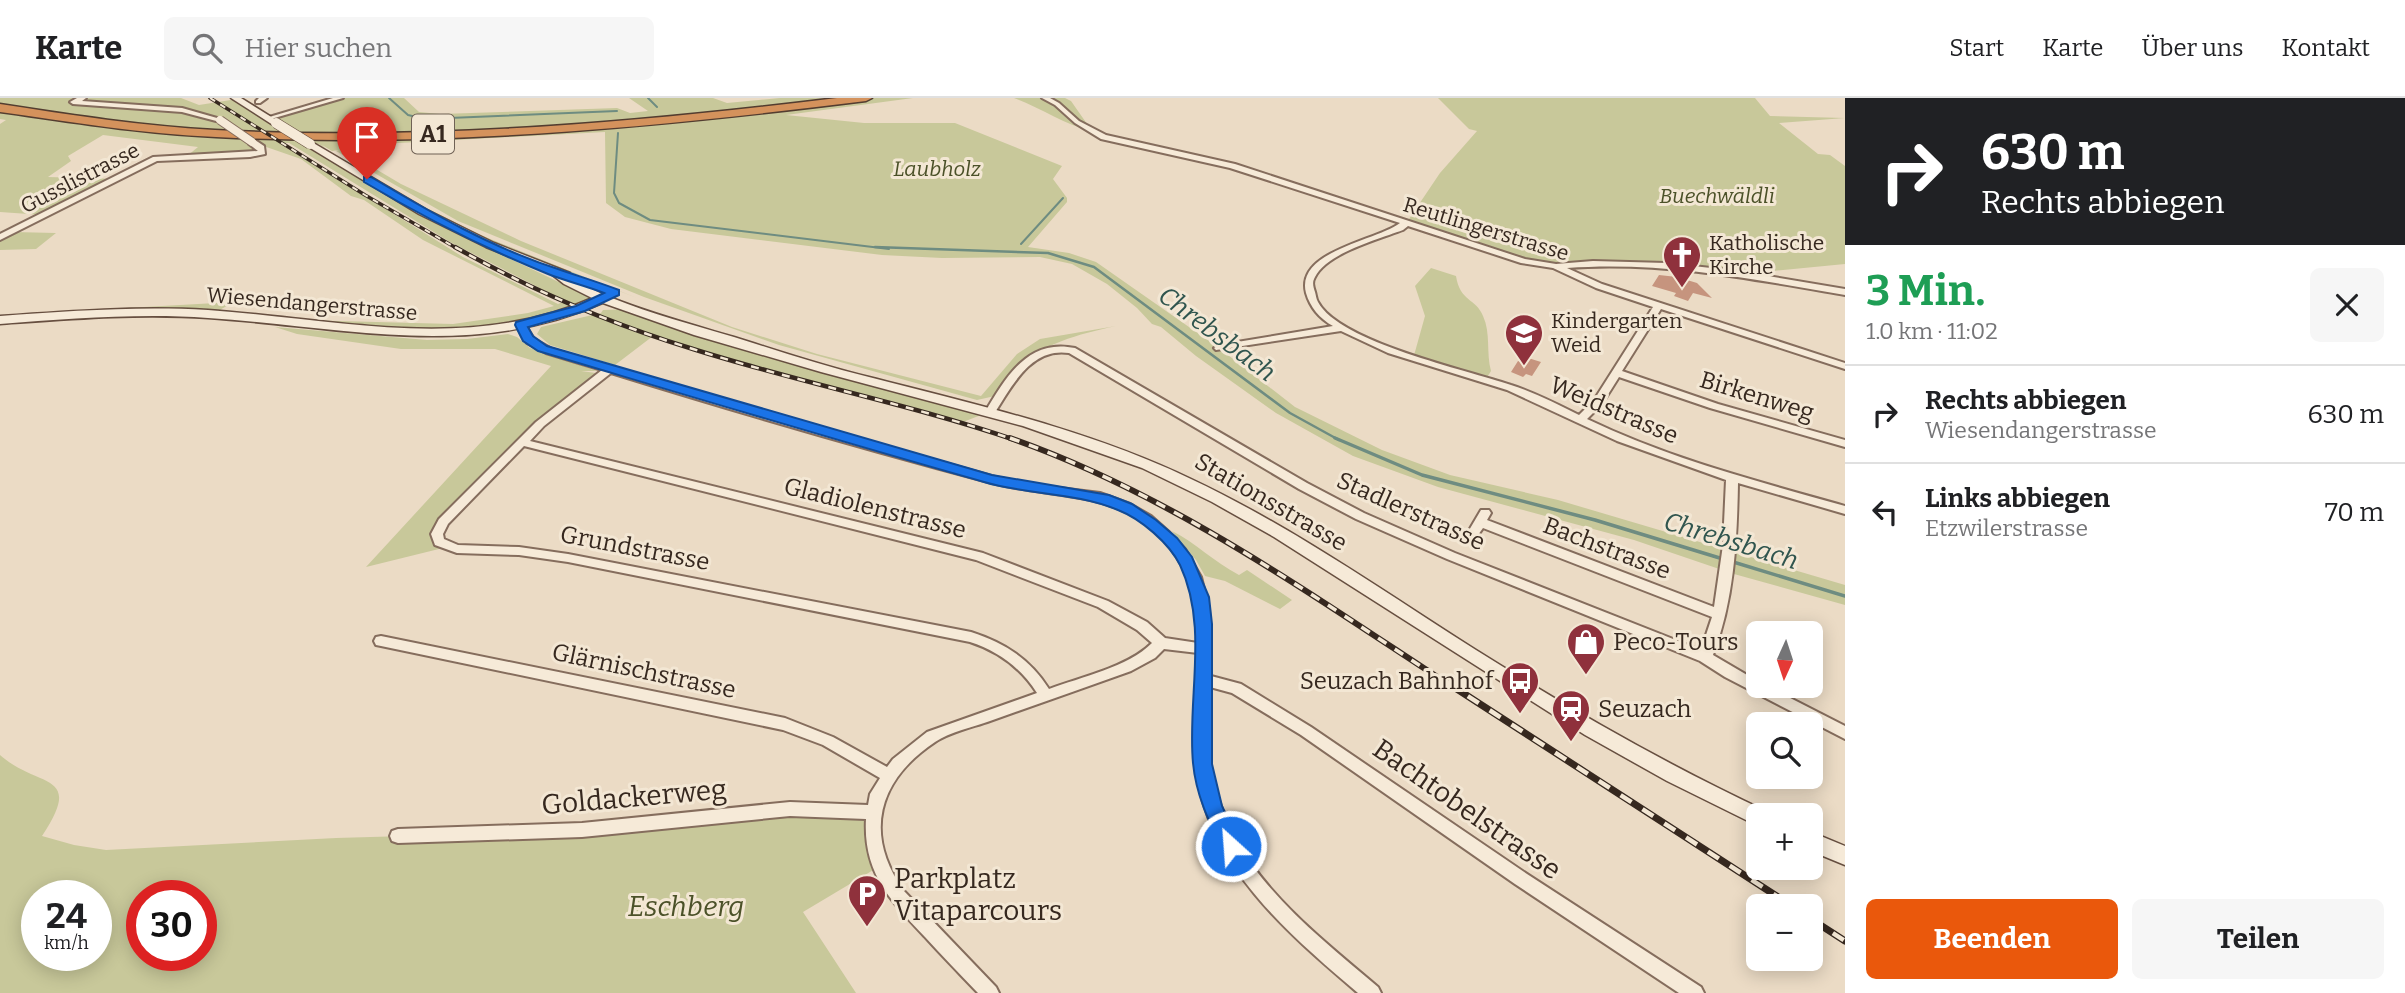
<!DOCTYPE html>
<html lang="de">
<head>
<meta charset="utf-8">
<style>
	:root { --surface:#fff; --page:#f6f6f6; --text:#202124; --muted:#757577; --line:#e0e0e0; --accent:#ea580c }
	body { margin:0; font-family:Bitter,serif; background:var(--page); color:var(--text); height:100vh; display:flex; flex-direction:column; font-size:26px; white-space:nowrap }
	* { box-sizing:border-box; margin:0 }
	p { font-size:23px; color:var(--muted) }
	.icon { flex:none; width:38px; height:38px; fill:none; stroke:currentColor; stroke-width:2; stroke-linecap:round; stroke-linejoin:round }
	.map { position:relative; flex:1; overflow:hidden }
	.sheet { display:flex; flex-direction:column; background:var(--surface); width:560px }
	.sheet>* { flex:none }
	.top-card { background:#202124; color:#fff; overflow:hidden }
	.needle { width:46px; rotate:183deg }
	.fabs { position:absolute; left:1746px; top:523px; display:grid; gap:14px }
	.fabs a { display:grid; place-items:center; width:77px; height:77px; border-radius:10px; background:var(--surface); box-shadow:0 4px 18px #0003; font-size:35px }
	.speed { position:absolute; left:21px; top:782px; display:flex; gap:14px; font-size:35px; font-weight:700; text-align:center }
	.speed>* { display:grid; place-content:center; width:91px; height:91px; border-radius:50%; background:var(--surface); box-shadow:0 4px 18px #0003; line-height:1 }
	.speed small { font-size:18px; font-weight:400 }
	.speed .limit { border:10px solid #d22; background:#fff; color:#111 }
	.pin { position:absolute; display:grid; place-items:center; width:60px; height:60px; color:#fff; margin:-72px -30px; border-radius:50% 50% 50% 0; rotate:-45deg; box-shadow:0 0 7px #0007 }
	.pin .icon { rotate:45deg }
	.me { position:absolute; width:77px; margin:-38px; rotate:334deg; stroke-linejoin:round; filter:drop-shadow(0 0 5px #0008) }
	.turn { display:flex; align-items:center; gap:24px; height:147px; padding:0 21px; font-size:32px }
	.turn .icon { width:91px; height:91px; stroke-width:2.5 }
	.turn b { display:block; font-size:49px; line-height:60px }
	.round { display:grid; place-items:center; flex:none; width:74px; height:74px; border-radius:10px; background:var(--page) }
	.summary { display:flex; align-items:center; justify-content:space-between; height:119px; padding:0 21px }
	h1 { font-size:42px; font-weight:700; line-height:52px; color:#1e9e55 }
	.primary-button { display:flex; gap:14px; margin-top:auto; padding:14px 21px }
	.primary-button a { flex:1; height:80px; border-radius:10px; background:var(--accent); color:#fff; font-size:28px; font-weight:700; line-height:80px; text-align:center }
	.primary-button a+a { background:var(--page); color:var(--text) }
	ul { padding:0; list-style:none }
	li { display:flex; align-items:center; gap:21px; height:98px; padding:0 21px; border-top:2px solid var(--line) }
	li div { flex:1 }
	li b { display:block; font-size:26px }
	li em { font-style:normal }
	header { display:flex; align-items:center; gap:42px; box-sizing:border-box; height:98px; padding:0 35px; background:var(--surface); border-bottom:2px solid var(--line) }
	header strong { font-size:33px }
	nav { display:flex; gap:38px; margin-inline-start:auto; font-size:24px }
	.search { width:490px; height:63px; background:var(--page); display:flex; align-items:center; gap:18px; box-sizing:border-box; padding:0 24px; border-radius:10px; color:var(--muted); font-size:26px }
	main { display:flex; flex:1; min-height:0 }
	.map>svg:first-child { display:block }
</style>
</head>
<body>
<header>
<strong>Karte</strong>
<div class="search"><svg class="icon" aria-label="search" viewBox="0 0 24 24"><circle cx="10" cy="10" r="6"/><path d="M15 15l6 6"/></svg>Hier suchen</div>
<nav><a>Start</a><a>Karte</a><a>Über uns</a><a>Kontakt</a></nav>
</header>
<main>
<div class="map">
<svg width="1845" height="895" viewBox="0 0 1845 895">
	<rect width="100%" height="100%" fill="#ebdbc5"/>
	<!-- green -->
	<path fill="#c8c89a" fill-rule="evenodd" d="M0,0H181L199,7L237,1L269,20L340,0H404L419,14L440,16L617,10L630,15L648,13L629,0H713L727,5L780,0H913L786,17L864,25H955L1062,68L1053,81L1067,100V104L1028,149L1069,155L1096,164L1219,250L1295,309L1382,352L1450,377L1558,402L1845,487V507L1734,476L1634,442L1438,389L1353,358L1276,315L1196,258L1161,229L1152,226L1137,210L1107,186L1072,166L1040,159L942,160L882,157L671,131L625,119L606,105L605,34L380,46L332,53L322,47L326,51L319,46H304L427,121L590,199L589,202C534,221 478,235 419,232C380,231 340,226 300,222L453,226L528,215L554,208L423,142L364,102L351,98L301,61L252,44L257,53L187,58L198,49L103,37L68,58L71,63L48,79L117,81L43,117L0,114V26L6,22L0,21ZM280,45H289L450,144L565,203L558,206L463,159Z
		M1014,0H1065L1071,3L1092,33C1065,27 1041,10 1014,0Z
		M1438,0H1755L1770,18L1845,20L1779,25L1818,56L1830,57L1845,68V166L1740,176L1662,168H1555L1539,166L1407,124L1440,75L1477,33L1469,31Z
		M342,51L401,86L521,143L732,229L817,256L981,298L1017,256L1040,241L1116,228C1066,239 1022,251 995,298L977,302L779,247L644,199L458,123L336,53Z
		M332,55L417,105L478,136L637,200L481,139L431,115Z
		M13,134L56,135L36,151L0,152V141Z
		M1431,170L1456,178C1460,204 1476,200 1483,218C1491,235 1486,255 1491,273L1486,281L1413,261L1425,218L1415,188Z
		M234,204L216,214L33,218L36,215Z
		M630,211L745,251L981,317L963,324L771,274L653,238L615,267L550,247L537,236L541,229L601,215L603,212Z
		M275,229L427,242L467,241L508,236L517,239L530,250L597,273H581L603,276L559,310L438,432L447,449L366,469L551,268L495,251H401L297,236Z
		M1172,433C1196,445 1214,464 1239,477L1247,472L1292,502L1280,511L1225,483L1205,478L1196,462Z
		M0,657C38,691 85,673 42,738L74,747L106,752L336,740L545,734L753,714H874L880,768L803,814L856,895H0ZM37,798H96V858H37ZM142,798H201V858H142Z"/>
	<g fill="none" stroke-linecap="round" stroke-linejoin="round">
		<!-- stream-far2 -->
		<path stroke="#6e8c81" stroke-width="2" d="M389,0L408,17L425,21L617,13
			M648,0L657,9
			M618,35L614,95L619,105L650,122L889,151
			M1021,146L1063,100"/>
		<!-- stream-far1 -->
		<path stroke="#6e8c81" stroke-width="2.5" d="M875,149L1048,155L1094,169L1290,315L1339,342"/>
		<!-- stream -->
		<path stroke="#6e8c81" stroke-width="3.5" d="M1335,340L1422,377L1595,422L1723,461
			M1730,463L1845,498"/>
	</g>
	<!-- building -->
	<path fill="#c6947e" d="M1659,177L1677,179L1697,185L1712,200L1693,195L1688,203L1674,198L1676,195L1652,188Z
		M1525,259L1541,264L1532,278L1526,276L1523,279L1511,274L1518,263L1521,264Z"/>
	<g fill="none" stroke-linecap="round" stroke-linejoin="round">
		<defs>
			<path id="street" d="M77,0H86L82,3L182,10L224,22L220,24L182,14L73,6L70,4Z
				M259,0H267L260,5H256V3Z
				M333,0H343L271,21L266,20Z
				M1042,0H1050L1059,5L1079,23L1106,37L1235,66L1525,161L1556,166L1593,163L1666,165L1738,173L1845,191V197C1753,181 1661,163 1567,170L1602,186L1845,265V271L1661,211L1622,273L1718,306L1845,342V349L1710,310L1619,279L1602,306L1587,321C1670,361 1757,383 1845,408V416L1738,385C1737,444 1734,502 1713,557L1759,584V588H1767L1845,628V641L1725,579L1700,563L1447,461L1356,421L1299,391L1069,255C1031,249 1012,288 994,316H986L985,314C1006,279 1028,240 1075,250L1307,385L1364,415L1455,455L1701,552L1712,519L1483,430L1478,437L1474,438L1468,434L1481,412H1489L1491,415L1487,422L1714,509L1723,447L1726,382L1617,343L1507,292L1388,255L1341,233L1216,252L1214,250L1219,247L1333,228C1320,221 1310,209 1306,195C1295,153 1376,143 1400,125L1230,70L1101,41L1075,25L1055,7ZM1408,128L1521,165L1553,170L1596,190L1653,209L1594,302L1579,317C1557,306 1534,294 1511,287C1467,272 1339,244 1318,204C1316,201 1316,197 1315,194C1313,188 1312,184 1315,179C1327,155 1379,141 1403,132Z
				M249,42H255L264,48L265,56L250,59L157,63L0,142V136L153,59L258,53L249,46Z
				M521,224L524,225L534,241L552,251L607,268L826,332L995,379L1035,387L1100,395L1130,406L1151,418L1169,434L1185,451L1201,479L1209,511L1211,578L1241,586L1311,629L1527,776L1701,889L1704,895H1679L1515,786L1301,637L1232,595L1210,589C1209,621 1206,654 1214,685C1235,775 1311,832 1378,889L1381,895H1358C1289,836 1209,769 1196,672C1191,634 1197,594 1198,555L1164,551L1155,560L1131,573C1084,590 1037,606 990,623C973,629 950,634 935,644C878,682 863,736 904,793L996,889L999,895H978C960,876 942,858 925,839C890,802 863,775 866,721L790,718L582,739L398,745L392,743L390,738L392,733L398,731L582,725L790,704L868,707L870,696L880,680L823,647L783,632L381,548L376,547L374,543L376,539L381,538L785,620L833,639L887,669L893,661L927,634L1037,595C1021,570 998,553 970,544L568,464L519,457L457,455L435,447L431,436L439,421L536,324L602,272L546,255L527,245L516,227ZM611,275C737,314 864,351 992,385C1041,398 1098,394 1140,422C1185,453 1197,492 1198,545L1165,540L1147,524L1108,503L983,455L530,343L544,328ZM524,348L976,462L1098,509L1137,532L1152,545C1128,569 1081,579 1049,591C1030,561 1005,545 971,534L568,456L519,449L458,447L444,441L443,436L448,426Z"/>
			<path id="secondary" d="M231,0H241L281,25L273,27Z
				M310,43L427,112L494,145L570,175V180L602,196L614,194L616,197L612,200C652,216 693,227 734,239C779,253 823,268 869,279C978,307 1089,332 1191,381C1291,428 1383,493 1476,552C1570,611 1665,666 1766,713L1768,718H1759V728L1752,725L1667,683L1585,637L1274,439L1212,404L1142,370L1023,328L821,274L694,237L603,205C472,263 344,229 208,220C139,215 69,221 0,226V218C69,213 139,208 208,212C337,221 469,255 592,200L564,186L550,175L486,149L419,116L307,48L305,46Z
				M1811,734L1845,748V767L1811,753Z"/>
			<path id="highway" d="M837,0H872L866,3C650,30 434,50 216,39C143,36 72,24 0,14V6C71,17 143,28 215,32C423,43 631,25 837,0Z"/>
		</defs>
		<!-- street casing -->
		<use href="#street" stroke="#856d5d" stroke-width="4"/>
		<!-- secondary casing -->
		<use href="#secondary" stroke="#674f40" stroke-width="3"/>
		<!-- highway casing -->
		<use href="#highway" stroke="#533d30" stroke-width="3"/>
		<!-- street -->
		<use href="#street" fill="#f6ead8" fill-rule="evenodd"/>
		<!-- secondary -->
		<use href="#secondary" fill="#f6ead8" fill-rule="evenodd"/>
		<!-- highway -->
		<use href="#highway" fill="#d4925c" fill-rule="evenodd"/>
		<defs>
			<path id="rail-far3" d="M210,0L365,97L458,151"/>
			<path id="rail-far2" d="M455,149C531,192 611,226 693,251C800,285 910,306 1015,342"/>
			<path id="rail-far1" d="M1010,340C1170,396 1307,494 1448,586"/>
			<path id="rail" d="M1446,584L1792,808
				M1811,821L1845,843"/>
		</defs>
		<!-- rail-far3 casing -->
		<use href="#rail-far3" stroke="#36281f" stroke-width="3.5"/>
		<!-- rail-far2 casing -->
		<use href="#rail-far2" stroke="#36281f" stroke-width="4.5"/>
		<!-- rail-far1 casing -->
		<use href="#rail-far1" stroke="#36281f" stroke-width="6"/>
		<!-- rail casing -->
		<use href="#rail" stroke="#36281f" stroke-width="7"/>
		<!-- rail-far3 -->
		<use href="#rail-far3" stroke="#f3e7d4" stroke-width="2" stroke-dasharray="6" stroke-linecap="butt"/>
		<!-- rail-far2 -->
		<use href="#rail-far2" stroke="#f3e7d4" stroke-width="2.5" stroke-dasharray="8" stroke-linecap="butt"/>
		<!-- rail-far1 -->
		<use href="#rail-far1" stroke="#f3e7d4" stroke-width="3.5" stroke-dasharray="10" stroke-linecap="butt"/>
		<!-- rail -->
		<use href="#rail" stroke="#f3e7d4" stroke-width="4.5" stroke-dasharray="13" stroke-linecap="butt"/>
		<defs>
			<path id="street-bridge" d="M220,22L252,44"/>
			<path id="secondary-bridge" d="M276,25L310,46"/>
		</defs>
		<!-- street-bridge casing -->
		<use href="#street-bridge" stroke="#856d5d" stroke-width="10" stroke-linecap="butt"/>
		<!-- secondary-bridge casing -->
		<use href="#secondary-bridge" stroke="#674f40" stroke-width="11" stroke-linecap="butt"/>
		<!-- street-bridge -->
		<use href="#street-bridge" stroke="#f6ead8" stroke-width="8"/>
		<!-- secondary-bridge -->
		<use href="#secondary-bridge" stroke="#f6ead8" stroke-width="10"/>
	</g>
	<!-- route -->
	<path fill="#1a73e8" stroke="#114b97" stroke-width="2" d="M364,79H371C430,114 492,150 558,171C578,178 598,184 619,192V197L585,213L528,229L533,238L547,248L992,377L1109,397L1132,406L1156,422L1177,440L1192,459L1209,499L1212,526V666L1222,708L1241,748L1238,755L1231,758L1224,755C1210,726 1196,698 1193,665C1187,600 1209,529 1180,467C1169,445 1141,421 1118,412C1076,394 1027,397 984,384C835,342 686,297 538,253L523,243L515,227L516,224L576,208L604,195C586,188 566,183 548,176C484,150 423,119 364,84Z"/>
	<!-- icons -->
	<defs>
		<symbol id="church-pin" viewBox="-11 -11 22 30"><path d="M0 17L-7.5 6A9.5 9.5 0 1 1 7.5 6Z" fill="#8f313c" stroke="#f3e7d4"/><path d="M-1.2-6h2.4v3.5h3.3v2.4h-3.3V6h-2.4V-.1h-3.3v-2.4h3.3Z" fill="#fff"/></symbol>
		<symbol id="school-pin" viewBox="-11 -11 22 30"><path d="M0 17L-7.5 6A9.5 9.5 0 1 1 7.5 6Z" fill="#8f313c" stroke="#f3e7d4"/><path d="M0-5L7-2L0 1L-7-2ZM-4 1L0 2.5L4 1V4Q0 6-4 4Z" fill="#fff"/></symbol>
		<symbol id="shop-pin" viewBox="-11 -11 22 30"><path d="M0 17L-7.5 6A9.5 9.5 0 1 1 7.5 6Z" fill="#8f313c" stroke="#f3e7d4"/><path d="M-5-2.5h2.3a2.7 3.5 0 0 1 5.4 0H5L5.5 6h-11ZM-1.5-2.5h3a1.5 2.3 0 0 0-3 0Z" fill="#fff"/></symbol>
		<symbol id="bus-pin" viewBox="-11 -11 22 30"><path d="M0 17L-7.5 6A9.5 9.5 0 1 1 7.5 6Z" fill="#8f313c" stroke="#f3e7d4"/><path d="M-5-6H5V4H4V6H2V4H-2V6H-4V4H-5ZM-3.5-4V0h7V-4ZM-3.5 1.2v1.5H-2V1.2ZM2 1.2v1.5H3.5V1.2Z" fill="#fff"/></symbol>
		<symbol id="station-pin" viewBox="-11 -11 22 30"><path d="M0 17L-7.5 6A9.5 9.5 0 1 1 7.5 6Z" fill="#8f313c" stroke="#f3e7d4"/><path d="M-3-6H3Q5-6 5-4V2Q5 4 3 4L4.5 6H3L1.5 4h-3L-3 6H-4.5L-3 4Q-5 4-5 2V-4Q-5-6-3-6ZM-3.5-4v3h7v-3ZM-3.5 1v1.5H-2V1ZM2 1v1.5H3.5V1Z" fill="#fff"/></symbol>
		<symbol id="parking-pin" viewBox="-11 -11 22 30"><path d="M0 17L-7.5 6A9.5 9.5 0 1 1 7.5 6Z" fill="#8f313c" stroke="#f3e7d4"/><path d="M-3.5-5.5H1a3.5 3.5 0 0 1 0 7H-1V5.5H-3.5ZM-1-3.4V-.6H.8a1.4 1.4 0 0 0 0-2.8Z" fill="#fff"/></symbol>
	</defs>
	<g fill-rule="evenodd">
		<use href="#church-pin" x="1660" y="135" width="44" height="60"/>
		<use href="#school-pin" x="1502" y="213" width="44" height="60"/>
		<use href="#shop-pin" x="1564" y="522" width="44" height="60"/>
		<use href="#bus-pin" x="1498" y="561" width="44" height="60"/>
		<use href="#station-pin" x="1549" y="589" width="44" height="60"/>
		<use href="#parking-pin" x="845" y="774" width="44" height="60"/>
	</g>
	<g text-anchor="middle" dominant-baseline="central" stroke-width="6" stroke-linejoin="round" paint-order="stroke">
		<!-- far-park labels -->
		<g font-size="21" font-style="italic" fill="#4b5128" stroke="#f3e7d4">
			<text x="937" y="71">Laubholz</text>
			<text x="1717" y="98">Buechwäldli</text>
		</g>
		<!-- far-street labels -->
		<g font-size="21" fill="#36281f" stroke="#f3e7d4">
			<text transform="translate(80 80) rotate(-27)">Gusslistrasse</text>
			<text transform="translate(1486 131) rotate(17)">Reutlingerstrasse</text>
			<text transform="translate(312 206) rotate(5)">Wiesendangerstrasse</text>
		</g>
		<!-- far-poi labels -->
		<g font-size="21" fill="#36281f" stroke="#f3e7d4" text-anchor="start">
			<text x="1709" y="145">Katholische<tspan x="1709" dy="24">Kirche</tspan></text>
			<text x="1551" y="223">Kindergarten<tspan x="1551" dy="24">Weid</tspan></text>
		</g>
		<!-- shield labels -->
		<rect fill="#f3e7d4" stroke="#6f6155" stroke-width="2" x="412" y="16.5" width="42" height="39" rx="5"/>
		<g font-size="23" font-weight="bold" fill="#36281f">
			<text x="433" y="36">A1</text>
		</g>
		<!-- street labels -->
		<g font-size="24" fill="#36281f" stroke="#f3e7d4">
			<text transform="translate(1757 298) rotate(17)">Birkenweg</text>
			<text transform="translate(1614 312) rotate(23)">Weidstrasse</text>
			<text transform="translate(1271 404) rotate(30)">Stationsstrasse</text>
			<text transform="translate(875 410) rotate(14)">Gladiolenstrasse</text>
			<text transform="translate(1411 413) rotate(24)">Stadlerstrasse</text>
			<text transform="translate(635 450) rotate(11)">Grundstrasse</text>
			<text transform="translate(1607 450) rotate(21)">Bachstrasse</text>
			<text transform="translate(644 573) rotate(12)">Glärnischstrasse</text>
		</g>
		<!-- poi labels -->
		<g font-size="24" fill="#36281f" stroke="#f3e7d4" text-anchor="start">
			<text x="1613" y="544">Peco-Tours</text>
			<text x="1493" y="583" text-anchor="end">Seuzach Bahnhof</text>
			<text x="1598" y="611">Seuzach</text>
		</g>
		<!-- water labels -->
		<g font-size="26" font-style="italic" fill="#30554e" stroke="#f3e7d4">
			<text transform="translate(1217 236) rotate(37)">Chrebsbach</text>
			<text transform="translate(1731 443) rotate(17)">Chrebsbach</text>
		</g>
		<!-- near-street labels -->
		<g font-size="28" fill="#36281f" stroke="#f3e7d4">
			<text transform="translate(634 699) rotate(-5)">Goldackerweg</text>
			<text transform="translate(1467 711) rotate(35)">Bachtobelstrasse</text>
		</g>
		<!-- near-poi labels -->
		<g font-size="28" fill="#36281f" stroke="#f3e7d4" text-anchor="start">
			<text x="894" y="780">Parkplatz<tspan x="894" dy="32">Vitaparcours</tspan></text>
		</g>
		<!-- near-park labels -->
		<g font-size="28" font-style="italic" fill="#4b5128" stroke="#f3e7d4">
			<text x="686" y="808">Eschberg</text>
		</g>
	</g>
</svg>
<div class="fabs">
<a><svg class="needle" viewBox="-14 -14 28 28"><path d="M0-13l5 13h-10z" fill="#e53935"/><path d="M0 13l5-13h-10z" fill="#757577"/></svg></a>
<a><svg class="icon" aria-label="search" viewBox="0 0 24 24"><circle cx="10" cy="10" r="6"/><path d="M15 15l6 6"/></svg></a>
<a>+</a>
<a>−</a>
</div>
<div class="speed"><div>24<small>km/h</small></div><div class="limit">30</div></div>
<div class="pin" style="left:367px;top:81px;background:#d93025"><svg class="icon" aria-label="arrive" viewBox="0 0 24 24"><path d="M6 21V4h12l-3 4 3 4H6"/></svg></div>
<svg class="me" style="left:1231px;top:748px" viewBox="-20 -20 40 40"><circle r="17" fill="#1a73e8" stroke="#fff" stroke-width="3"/><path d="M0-11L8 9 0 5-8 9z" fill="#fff"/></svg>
</div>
<section class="sheet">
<div class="top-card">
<div class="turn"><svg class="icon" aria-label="right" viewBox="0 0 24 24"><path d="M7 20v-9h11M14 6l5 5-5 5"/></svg><div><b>630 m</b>Rechts abbiegen</div></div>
</div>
<div class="summary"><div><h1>3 Min.</h1><p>1.0 km · 11:02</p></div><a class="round"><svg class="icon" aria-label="close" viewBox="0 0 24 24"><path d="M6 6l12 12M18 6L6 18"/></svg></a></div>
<ul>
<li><svg class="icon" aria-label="right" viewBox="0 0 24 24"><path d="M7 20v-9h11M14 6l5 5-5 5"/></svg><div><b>Rechts abbiegen</b><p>Wiesendangerstrasse</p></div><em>630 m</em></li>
<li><svg class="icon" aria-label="left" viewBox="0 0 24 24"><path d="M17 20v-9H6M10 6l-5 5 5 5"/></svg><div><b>Links abbiegen</b><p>Etzwilerstrasse</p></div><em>70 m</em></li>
</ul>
<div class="primary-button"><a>Beenden</a><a>Teilen</a></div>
</section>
</main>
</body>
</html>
